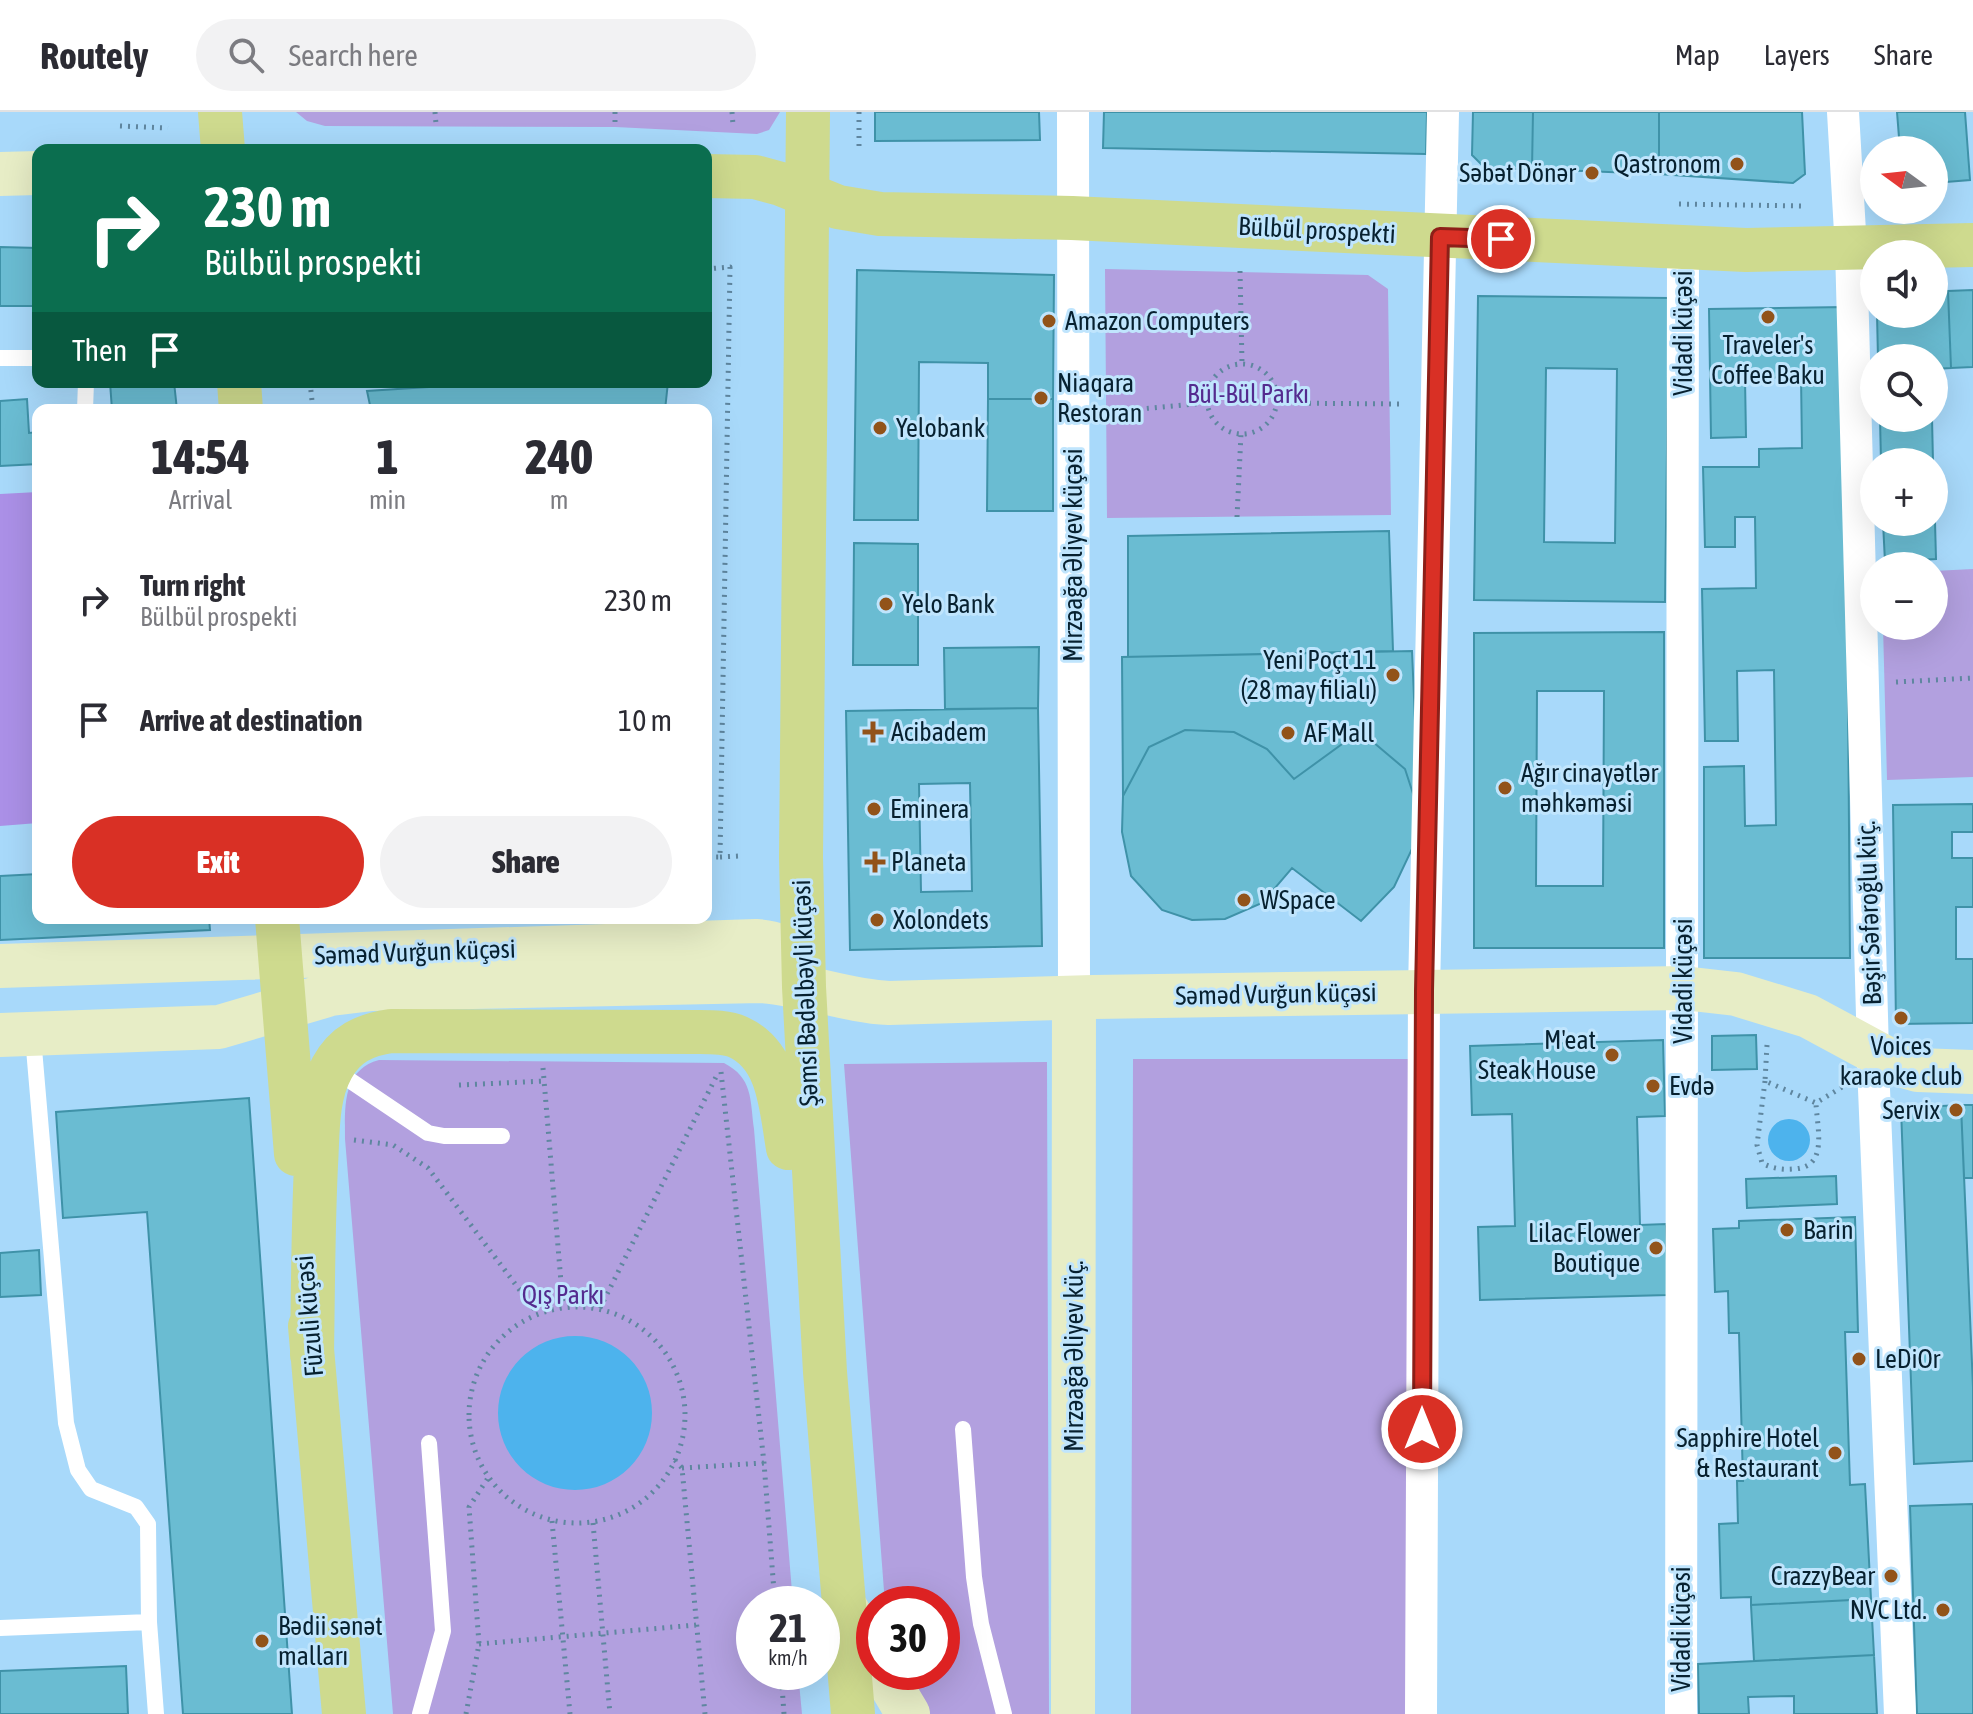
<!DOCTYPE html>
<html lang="en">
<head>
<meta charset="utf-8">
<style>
	:root { --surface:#fff; --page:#f2f2f3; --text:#2b2b33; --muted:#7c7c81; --line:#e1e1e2; --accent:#d93025 }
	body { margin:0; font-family:"Asap Condensed",sans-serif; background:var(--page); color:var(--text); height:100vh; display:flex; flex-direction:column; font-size:30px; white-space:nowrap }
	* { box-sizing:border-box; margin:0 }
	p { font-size:26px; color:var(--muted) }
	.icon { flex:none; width:44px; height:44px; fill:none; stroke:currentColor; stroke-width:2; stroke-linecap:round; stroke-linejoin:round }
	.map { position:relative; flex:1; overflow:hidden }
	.drawer { position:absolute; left:32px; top:292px; width:680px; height:520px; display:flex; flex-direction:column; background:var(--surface); border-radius:16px; box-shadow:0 8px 32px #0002 }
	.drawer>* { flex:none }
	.hud { position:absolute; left:32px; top:32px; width:680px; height:244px; border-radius:16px; box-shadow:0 8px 32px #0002; background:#0b6e4f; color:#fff; overflow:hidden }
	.needle { width:52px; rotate:285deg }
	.controls { position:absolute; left:1860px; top:24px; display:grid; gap:16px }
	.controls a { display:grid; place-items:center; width:88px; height:88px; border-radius:50%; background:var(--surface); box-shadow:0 8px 32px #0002; font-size:40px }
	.speed { position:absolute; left:736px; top:1474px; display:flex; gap:16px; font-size:40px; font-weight:700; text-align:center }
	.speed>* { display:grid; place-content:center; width:104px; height:104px; border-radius:50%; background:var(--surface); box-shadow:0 8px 32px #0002; line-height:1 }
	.speed small { font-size:20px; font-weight:400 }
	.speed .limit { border:12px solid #d22; background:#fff; color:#111 }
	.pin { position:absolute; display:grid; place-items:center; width:68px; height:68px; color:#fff; margin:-34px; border:4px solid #fff; border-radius:50%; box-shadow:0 2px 8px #0007 }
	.me { position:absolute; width:88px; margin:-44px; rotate:0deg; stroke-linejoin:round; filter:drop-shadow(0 0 6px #0008) }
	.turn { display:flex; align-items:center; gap:28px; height:168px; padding:0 40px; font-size:36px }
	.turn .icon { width:104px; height:104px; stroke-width:2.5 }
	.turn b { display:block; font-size:56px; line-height:68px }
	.then { display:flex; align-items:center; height:76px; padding:0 40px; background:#0003; gap:16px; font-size:30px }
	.eta { display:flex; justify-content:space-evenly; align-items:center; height:136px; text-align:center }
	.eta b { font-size:48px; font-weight:800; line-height:56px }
	.action { display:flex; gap:16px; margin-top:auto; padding:16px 40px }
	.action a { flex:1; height:92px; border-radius:48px; background:var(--accent); color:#fff; font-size:32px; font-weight:800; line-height:92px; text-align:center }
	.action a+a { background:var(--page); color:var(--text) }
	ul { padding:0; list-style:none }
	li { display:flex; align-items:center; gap:24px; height:120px; padding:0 40px }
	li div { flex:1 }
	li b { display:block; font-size:30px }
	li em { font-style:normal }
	header { display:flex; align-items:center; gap:48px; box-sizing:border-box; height:112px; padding:0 40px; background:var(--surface); border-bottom:2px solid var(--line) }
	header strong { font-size:38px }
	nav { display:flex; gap:44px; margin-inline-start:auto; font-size:28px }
	.search { width:560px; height:72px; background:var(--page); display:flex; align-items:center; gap:20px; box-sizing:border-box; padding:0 28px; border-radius:44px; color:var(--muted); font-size:30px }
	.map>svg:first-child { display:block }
</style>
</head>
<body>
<header>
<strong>Routely</strong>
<div class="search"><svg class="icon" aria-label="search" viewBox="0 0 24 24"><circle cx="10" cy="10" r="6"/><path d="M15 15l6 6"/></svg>Search here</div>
<nav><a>Map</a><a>Layers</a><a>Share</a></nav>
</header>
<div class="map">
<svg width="1973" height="1602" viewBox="0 0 1973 1602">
	<rect width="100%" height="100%" fill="#a8d9fa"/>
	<!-- green -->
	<path fill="#b2a0df" d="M296,0H780L769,18L757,22L615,15L325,14L307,9Z
		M1105,157L1368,163L1388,177L1391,403L1107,406Z
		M1973,457V665L1887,668L1883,514H1934V459Z
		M1133,947H1413L1408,1602H1131Z
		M379,948L724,951C753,966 750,987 754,1017L793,1492H754V1560H798L802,1602H393L345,1027C345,995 342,958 379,948Z
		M1047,950L1049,1602H893L890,1560H942V1492H885L844,952Z"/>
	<!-- forest -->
	<path fill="#ab90e7" d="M38,380V711L0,714V382Z"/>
	<!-- water -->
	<path fill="#4db3ed" d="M1768 1028a21 21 0 1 1 42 0a21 21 0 1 1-42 0Z
		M498 1301a77 77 0 1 1 154 0a77 77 0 1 1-154 0Z"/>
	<!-- building -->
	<path fill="#6abcd2" stroke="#3f92a8" stroke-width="2" fill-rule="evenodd" d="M875,0H1039L1040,28L875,29Z
		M1104,0H1427L1426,42L1103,36Z
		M1473,0H1533L1532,57H1486L1472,43Z
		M1533,0H1659V62L1532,57Z
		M1659,0H1802L1805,62L1793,71L1659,62Z
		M1897,0H1965L1970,68L1934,71V38H1900Z
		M0,135L38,136V194H0Z
		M857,158L1054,163L1053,287H988V251L919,250L918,408H854Z
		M1973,178V255L1951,256L1948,179Z
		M1948,179L1951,256L1934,257V246H1878L1877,202H1934V180Z
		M1478,184L1669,186L1665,490L1474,488ZM1546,256L1617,257L1615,431L1544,430Z
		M1845,195L1850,846H1704V655L1744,654L1745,714L1776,713L1774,558L1737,559L1738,629H1705L1702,477L1756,476L1755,405H1735V435H1705L1703,355H1759V337L1802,336L1801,265L1745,266L1746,325L1711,326L1709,197Z
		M110,270H174L177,298H112Z
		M506,270H668L665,298H371L367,279Z
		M27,287L29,321L38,320V352L0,354V289Z
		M988,287H1053V399H987Z
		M1880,306H1932L1933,350H1881Z
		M1934,372L1936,447L1885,450L1883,410H1934Z
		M1389,419L1393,539L1128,545V424Z
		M854,431L918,432V553H853Z
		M1664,520V836H1474V521ZM1537,579H1604L1603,774H1536Z
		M1039,535L1038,596L945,597L944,536Z
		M1412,539L1419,700L1405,657L1360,619L1294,667L1267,637L1234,620L1185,618L1149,635L1123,684L1122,545Z
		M1038,596L1042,834L850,838L846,599ZM970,671L972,779L921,780L919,672Z
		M1185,618L1234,620L1267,637L1294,667L1360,619L1405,657L1419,700L1412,737L1394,775L1361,809L1292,756L1262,791L1225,807L1192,808L1162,798L1131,764L1122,720L1123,684L1149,635Z
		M1973,692V720H1952V746H1973V795H1956V847H1973V911L1896,912L1893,693Z
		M38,762V806H209L210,818L0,828V764Z
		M1756,923L1757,957L1712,958V924Z
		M1663,928L1665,1004L1637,1005L1640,1113L1666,1112L1668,1183L1480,1188L1478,1115L1515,1114L1512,1002L1472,1003L1470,934Z
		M249,986L292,1602H183L147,1100L63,1106L56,1000Z
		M1961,993L1973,1275V1349L1914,1352L1901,996Z
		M1961,993H1973V1066H1964Z
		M1836,1064L1837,1092L1747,1096L1746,1067Z
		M1855,1105L1858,1220H1845L1850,1373L1865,1372L1871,1487L1751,1493V1485L1721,1486L1719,1412L1738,1411L1737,1369H1743L1739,1221H1729L1728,1179L1715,1180L1713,1117L1739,1116V1109Z
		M39,1138L41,1183L0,1185V1141Z
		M1973,1392V1602H1917L1910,1394Z
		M1871,1487L1874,1543L1754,1549L1751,1493Z
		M1874,1543L1877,1602H1794V1584L1748,1585L1749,1602H1699L1698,1552Z
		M126,1554L128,1602H0V1559Z"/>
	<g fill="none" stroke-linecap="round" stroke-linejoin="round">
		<!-- path -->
		<path stroke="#5f869f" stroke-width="5" stroke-dasharray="2 6" stroke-linecap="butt" d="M435,0L436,12
			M615,0V15
			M732,0L733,13
			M859,0V35
			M120,14L168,16
			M1679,92L1801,94
			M706,157L730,155L720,745H706
			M1240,159L1242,251
			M1207 287a35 35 0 1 1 70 0a35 35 0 1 1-70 0Z
			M310,270L313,298
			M1277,291L1404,292
			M1107,300L1206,291
			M1237,405L1241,322
			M1896,570L1973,566
			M720,745L739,744
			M1767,933L1765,969L1816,991L1842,975
			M543,956L563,1194
			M721,960L764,1351L775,1492
			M1765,969L1757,1033L1762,1051C1771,1056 1782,1058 1793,1057C1829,1056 1817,1017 1816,991
			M459,973L545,969
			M354,1028L393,1033L428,1056L537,1201
			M469 1303a108 108 0 1 1 216 0a108 108 0 1 1-216 0Z
			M600,1196L718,961
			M675,1348L682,1356L705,1602
			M682,1356L764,1351
			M552,1409L570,1602
			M593,1411L610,1602
			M479,1532L696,1513
			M781,1560L784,1602
			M466,1602L479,1532L469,1395L488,1366"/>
		<!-- lane -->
		<path stroke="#fff" stroke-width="16" d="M0,246H38
			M85,298L86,270
			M33,925L66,1311L78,1358L91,1377L136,1395L148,1412L149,1510L156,1602
			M333,957L428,1021L444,1024H502
			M963,1317L974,1465L981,1512L1004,1602
			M0,1516L149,1510
			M420,1602L443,1519L429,1331"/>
		<!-- street -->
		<path stroke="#fff" stroke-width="32" d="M1073,0L1074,886
			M1843,0L1851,137L1874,977L1900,1602
			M1421,1602L1424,879L1443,0
			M1681,1602L1683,136"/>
		<!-- secondary -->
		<path stroke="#e7edc6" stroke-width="44" d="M0,62L38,61
			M0,854L756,829C791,831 795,845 804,875
			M0,923L219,915L331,882L372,877L761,869C805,872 846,889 889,891L1093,885L1683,876L1736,882L1808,904L1897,952L1918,958L1973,960
			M844,1493L874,1544
			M883,1560L908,1602
			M1073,1602L1074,886"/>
		<!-- primary -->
		<path stroke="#ceda8e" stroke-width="44" d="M220,0L223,38
			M808,0L801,745L804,875L825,1260L853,1602
			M706,64L755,65L781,72L838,95L880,102L1072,106L1746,138L1973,133
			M239,270L241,298
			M277,806L296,1042
			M310,1214L344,1602
			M312,1243C313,1179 313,1116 316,1053C318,1021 316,985 332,956C345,932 364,923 391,919L700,920C713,920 727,920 738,925C780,944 781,997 788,1036"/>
	</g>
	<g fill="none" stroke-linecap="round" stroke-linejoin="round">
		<defs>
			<path id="route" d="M1422,1317L1424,879L1440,125L1501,127"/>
		</defs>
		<!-- route casing -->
		<use href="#route" stroke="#8d1f18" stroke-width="20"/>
		<!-- route -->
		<use href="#route" stroke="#d93025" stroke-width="14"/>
	</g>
	<!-- markers -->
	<g fill="#92531a" stroke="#c0e5fd" stroke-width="3">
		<circle cx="1737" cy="52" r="8"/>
		<circle cx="1592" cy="61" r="8"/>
		<circle cx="1768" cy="205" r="8"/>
		<circle cx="1049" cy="209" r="8"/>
		<circle cx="1041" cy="286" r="8"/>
		<circle cx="880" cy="316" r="8"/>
		<circle cx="886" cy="492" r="8"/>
		<circle cx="1393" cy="563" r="8"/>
		<path d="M869 608h8v8h8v8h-8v8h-8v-8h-8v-8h8z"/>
		<circle cx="1288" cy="621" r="8"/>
		<circle cx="1505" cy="676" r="8"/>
		<circle cx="874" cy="697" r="8"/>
		<path d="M871 738h8v8h8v8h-8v8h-8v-8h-8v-8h8z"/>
		<circle cx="1244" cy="788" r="8"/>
		<circle cx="877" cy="808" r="8"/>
		<circle cx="1901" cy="906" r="8"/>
		<circle cx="1612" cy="943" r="8"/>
		<circle cx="1653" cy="974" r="8"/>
		<circle cx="1956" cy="998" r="8"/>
		<circle cx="1787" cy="1118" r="8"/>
		<circle cx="1656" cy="1136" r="8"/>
		<circle cx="1859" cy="1247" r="8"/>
		<circle cx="1835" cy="1341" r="8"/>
		<circle cx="1891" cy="1464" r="8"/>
		<circle cx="1943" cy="1498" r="8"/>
		<circle cx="262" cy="1529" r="8"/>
	</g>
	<g text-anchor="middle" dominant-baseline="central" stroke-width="6" stroke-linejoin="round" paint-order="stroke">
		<!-- poi labels -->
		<g font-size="26" fill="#072130" stroke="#c0e5fd" text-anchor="start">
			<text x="1721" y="52" text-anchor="end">Qastronom</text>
			<text x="1576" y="61" text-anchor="end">Səbət Dönər</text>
			<text x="1065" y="209">Amazon Computers</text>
			<text x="1768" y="233" text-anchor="middle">Traveler's<tspan x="1768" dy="30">Coffee Baku</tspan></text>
			<text x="1057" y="271">Niaqara<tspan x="1057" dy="30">Restoran</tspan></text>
			<text x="896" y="316">Yelobank</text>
			<text x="902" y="492">Yelo Bank</text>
			<text x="1377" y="548" text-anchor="end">Yeni Poçt 11<tspan x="1377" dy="30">(28 may filialı)</tspan></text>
			<text x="891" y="620">Acibadem</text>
			<text x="1304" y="621">AF Mall</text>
			<text x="1521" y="661">Ağır cinayətlər<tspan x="1521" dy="30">məhkəməsi</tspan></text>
			<text x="890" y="697">Eminera</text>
			<text x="891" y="750">Planeta</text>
			<text x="1260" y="788">WSpace</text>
			<text x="893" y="808">Xolondets</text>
			<text x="1596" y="928" text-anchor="end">M'eat<tspan x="1596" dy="30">Steak House</tspan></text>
			<text x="1901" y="934" text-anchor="middle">Voices<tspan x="1901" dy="30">karaoke club</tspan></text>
			<text x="1669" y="974">Evdə</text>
			<text x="1940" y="998" text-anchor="end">Servix</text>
			<text x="1803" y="1118">Barin</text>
			<text x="1640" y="1121" text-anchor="end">Lilac Flower<tspan x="1640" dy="30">Boutique</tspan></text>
			<text x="1875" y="1247">LeDiOr</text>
			<text x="1819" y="1326" text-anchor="end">Sapphire Hotel<tspan x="1819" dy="30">&amp; Restaurant</tspan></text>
			<text x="1875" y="1464" text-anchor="end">CrazzyBear</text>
			<text x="1927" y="1498" text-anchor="end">NVC Ltd.</text>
			<text x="278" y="1514">Bədii sənət<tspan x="278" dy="30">malları</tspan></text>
		</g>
		<!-- street labels -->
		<g font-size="26" fill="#072130" stroke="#c0e5fd">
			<text transform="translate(1317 118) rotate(3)">Bülbül prospekti</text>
			<text transform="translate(1683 221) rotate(-90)">Vidadi küçəsi</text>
			<text transform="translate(1073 443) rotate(-90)">Mirzəağa Əliyev küçəsi</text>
			<text transform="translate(1869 801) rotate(-92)">Bəşir Səfəroğlu küç.</text>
			<text transform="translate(415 840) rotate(-2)">Səməd Vurğun küçəsi</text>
			<text transform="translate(1683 869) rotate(-90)">Vidadi küçəsi</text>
			<text transform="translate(805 881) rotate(-92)">Şəmsi Bədəlbəyli küçəsi</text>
			<text transform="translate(1276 882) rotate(-1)">Səməd Vurğun küçəsi</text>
			<text transform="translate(309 1204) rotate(-95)">Füzuli küçəsi</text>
			<text transform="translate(1074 1244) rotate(-90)">Mirzəağa Əliyev küç.</text>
			<text transform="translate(1681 1517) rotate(-90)">Vidadi küçəsi</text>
		</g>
		<!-- park labels -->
		<g font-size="26" fill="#542b8f" stroke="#c0e5fd">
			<text x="1248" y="282">Bül-Bül Parkı</text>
			<text x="563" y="1183">Qış Parkı</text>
		</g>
	</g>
</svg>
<div class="controls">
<a><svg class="needle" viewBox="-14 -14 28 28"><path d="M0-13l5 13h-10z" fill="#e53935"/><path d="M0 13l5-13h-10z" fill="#7c7c81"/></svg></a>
<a><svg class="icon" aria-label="sound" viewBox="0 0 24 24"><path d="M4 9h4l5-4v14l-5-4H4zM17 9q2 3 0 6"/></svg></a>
<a><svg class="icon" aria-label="search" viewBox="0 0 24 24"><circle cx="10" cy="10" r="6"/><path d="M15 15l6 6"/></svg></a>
<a>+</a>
<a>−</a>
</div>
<div class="speed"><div>21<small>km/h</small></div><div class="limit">30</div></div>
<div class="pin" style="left:1501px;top:127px;background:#d93025"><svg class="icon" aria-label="arrive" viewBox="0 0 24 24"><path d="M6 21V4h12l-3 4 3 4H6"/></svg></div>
<svg class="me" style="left:1422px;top:1317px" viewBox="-20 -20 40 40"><circle r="17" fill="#d93025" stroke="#fff" stroke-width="3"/><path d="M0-11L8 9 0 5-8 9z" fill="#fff"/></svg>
<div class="hud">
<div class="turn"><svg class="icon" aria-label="right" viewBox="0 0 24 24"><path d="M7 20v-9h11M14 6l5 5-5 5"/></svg><div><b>230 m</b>Bülbül prospekti</div></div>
<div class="then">Then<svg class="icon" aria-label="arrive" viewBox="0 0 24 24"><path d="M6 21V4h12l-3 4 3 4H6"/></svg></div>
</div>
<section class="drawer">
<div class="eta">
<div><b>14:54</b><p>Arrival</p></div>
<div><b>1</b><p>min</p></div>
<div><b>240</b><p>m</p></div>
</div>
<ul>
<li><svg class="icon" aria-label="right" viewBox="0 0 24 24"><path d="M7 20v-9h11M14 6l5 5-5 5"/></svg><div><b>Turn right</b><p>Bülbül prospekti</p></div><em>230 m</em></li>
<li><svg class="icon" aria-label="arrive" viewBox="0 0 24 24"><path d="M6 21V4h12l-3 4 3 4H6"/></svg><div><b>Arrive at destination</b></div><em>10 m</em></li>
</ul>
<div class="action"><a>Exit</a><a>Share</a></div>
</section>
</div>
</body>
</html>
